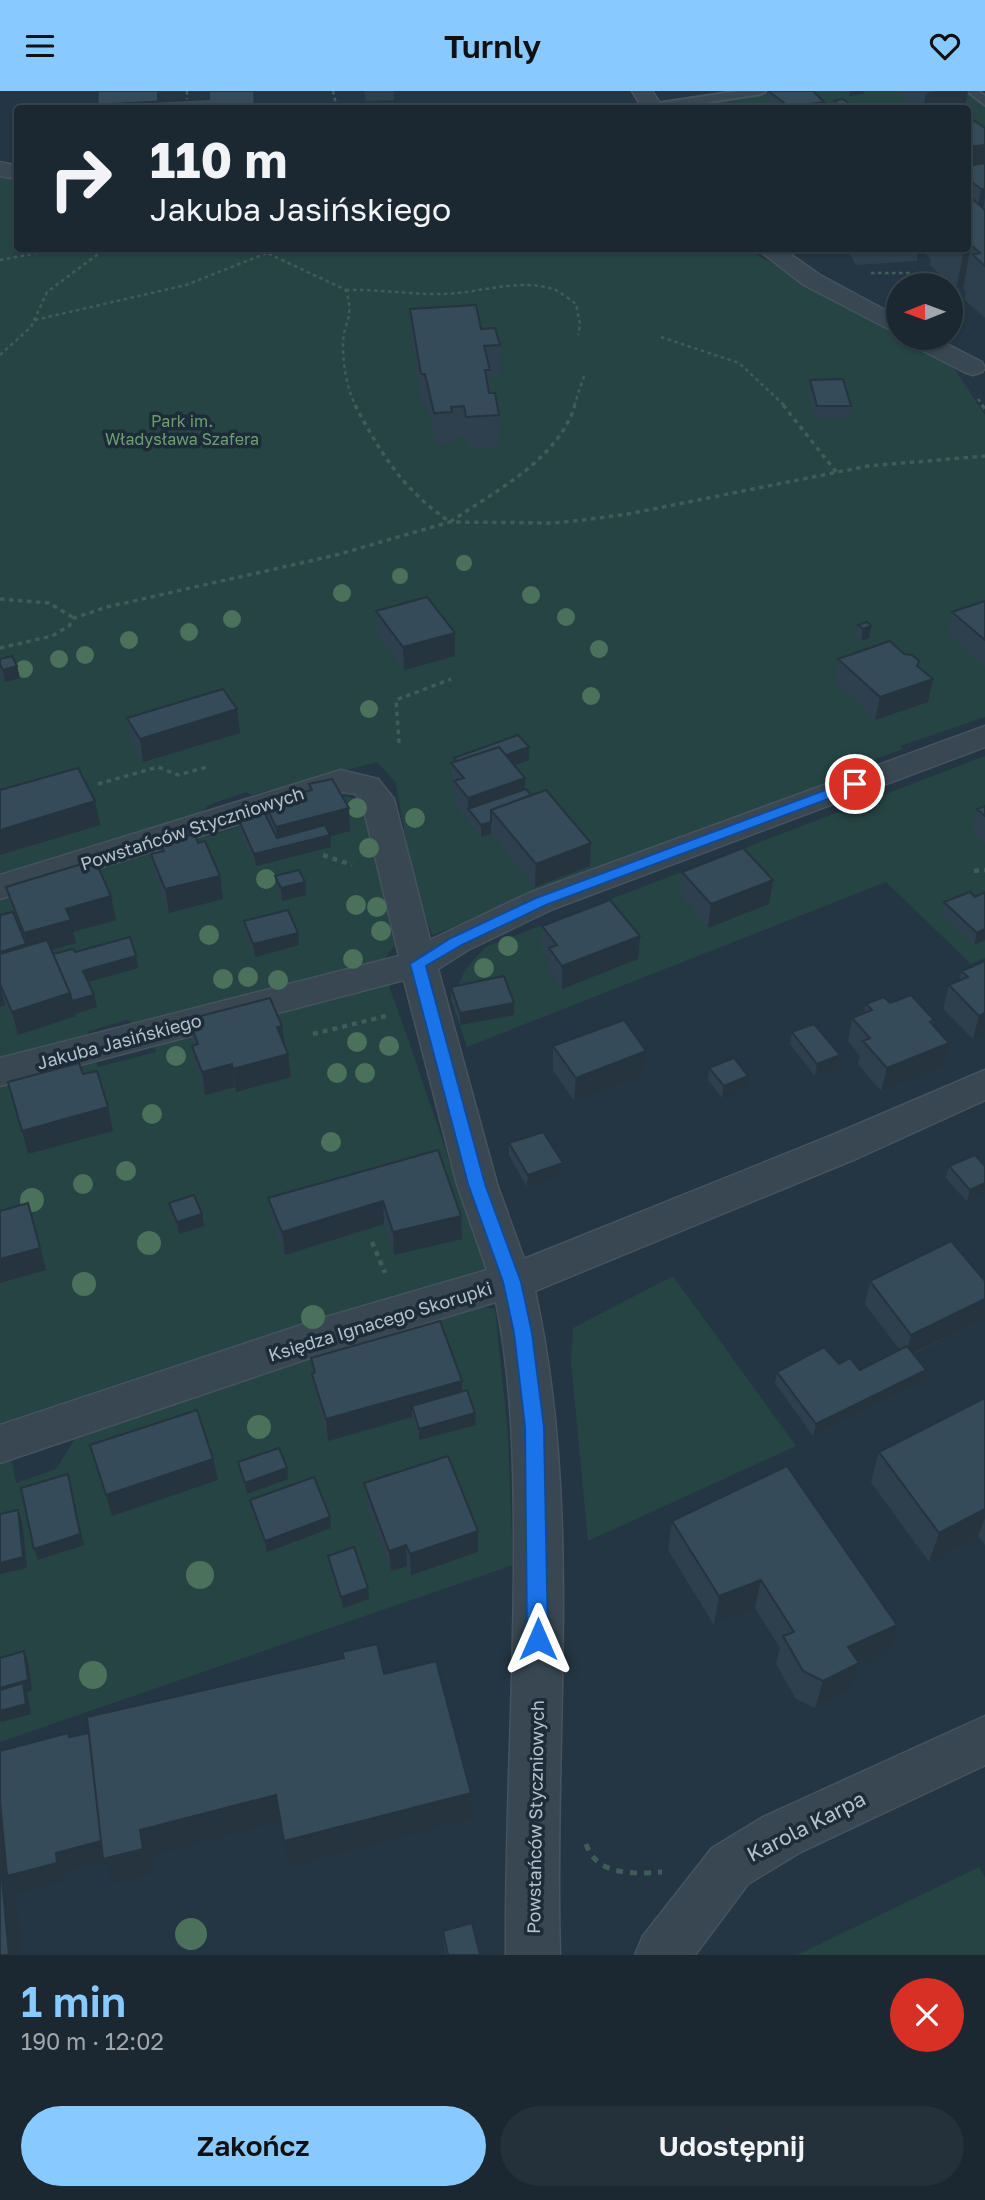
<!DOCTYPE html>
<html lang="pl">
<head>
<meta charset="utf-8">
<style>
	:root { --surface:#1b2832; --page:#24303a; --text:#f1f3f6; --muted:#a0a6ac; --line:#39444d; --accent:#88c9ff }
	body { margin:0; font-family:"Golos Text",sans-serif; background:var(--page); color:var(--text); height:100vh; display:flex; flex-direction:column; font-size:26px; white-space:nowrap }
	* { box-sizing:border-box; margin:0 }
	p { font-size:23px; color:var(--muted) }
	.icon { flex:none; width:38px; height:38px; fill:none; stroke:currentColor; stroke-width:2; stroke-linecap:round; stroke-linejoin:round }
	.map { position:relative; height:1864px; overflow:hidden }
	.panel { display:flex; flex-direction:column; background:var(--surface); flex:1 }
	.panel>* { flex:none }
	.banner { position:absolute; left:14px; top:14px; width:957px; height:147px; border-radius:7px; box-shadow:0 2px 5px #0004,0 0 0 2px var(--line); background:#1b2832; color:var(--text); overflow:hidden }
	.needle { width:46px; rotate:269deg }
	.fabs { position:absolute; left:886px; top:182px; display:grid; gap:14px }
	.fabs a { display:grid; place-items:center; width:77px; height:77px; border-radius:50%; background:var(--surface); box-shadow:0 2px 5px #0004,0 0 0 2px var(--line); font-size:35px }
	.pin { position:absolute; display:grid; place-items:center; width:60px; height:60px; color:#fff; margin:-30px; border:4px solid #fff; border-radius:50%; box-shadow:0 2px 7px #0007 }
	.me { position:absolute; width:77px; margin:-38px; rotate:0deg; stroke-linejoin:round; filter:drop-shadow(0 0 5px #0008) }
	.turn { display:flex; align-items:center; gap:24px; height:147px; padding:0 21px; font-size:32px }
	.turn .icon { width:91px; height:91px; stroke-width:2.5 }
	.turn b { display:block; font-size:49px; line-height:60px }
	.round { display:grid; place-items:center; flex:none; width:74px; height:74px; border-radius:37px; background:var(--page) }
	.headline { display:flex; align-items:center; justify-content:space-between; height:119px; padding:0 21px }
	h1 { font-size:42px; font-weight:600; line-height:52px; color:var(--accent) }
	.cta { display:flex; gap:14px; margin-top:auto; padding:14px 21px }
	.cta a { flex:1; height:80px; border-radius:42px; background:var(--accent); color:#111; font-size:28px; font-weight:600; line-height:80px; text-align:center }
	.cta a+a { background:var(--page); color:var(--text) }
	header { display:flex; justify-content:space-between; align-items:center; height:91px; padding:0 21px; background:var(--accent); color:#111; font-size:32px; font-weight:600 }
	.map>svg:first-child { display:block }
</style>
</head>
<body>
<header><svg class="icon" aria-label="menu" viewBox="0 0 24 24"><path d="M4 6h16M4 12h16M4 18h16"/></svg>Turnly<svg class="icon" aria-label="heart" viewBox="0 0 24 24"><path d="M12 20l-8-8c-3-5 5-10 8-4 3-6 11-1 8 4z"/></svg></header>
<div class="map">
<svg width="985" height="1864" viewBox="0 0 985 1864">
	<rect width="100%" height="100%" fill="#243643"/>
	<!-- green -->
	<path fill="#264443" d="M784,0H966L985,14V146L968,131V18L675,16Z
		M0,84L17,87L18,158H753L757,164L898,243V247H905L950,271L985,324V626L900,655L903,658L875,668L880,675L432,844L411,780L396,692L377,671L252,704L246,701L209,714L199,723L0,788Z
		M985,665V867L971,873L886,791L467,956L451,908L466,878L485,856Z
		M343,705C390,711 366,764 383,794L396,852L379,875L141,936L127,929L89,940L86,950L0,972V807Z
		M388,893C424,988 452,1085 488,1180L0,1335V991L94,967L98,976L156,961L154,953Z
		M673,1185L796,1355L588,1450L571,1271L573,1237Z
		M475,1214L495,1218L508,1343L513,1474L0,1651V1369L11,1366L16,1392L56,1378L79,1341L311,1268L322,1257Z
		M979,1776L985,1786V1864H797Z"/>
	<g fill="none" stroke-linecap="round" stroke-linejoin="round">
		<defs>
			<path id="service" d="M739,0H766L761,3L665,18L648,16L653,13Z
				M967,0H978L985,5V14Z"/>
			<path id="minor" d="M632,0H652L664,18H643Z
				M0,71L18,75V88L0,85Z
				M757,158H783L820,184L898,226V243L804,194Z
				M905,247H935L982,271L985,277L982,281L973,284L964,281L908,252Z
				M985,635V656L553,818L468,859L438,878L497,1093L524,1168L830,1045L985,979V1009L858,1067L535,1200C583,1416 553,1645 560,1864H506C505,1731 514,1598 514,1465C514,1380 513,1295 496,1211L316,1265L0,1372V1334L316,1229L487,1179L457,1093L404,889L0,995V967L399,865L362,711L355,703L342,701L0,808V784L341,679L378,688L394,708L430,849L529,802Z
				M985,1625V1674L799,1762L748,1793L695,1864H635L643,1845L712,1757L763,1726Z"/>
		</defs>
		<!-- service casing -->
		<use href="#service" stroke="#45535f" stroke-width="4"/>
		<!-- minor casing -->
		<use href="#minor" stroke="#45535f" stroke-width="3"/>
		<!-- path-far3 -->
		<path stroke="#3f5c59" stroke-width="2.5" stroke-dasharray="3.5 3.5" stroke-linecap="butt" d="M187,0V13
			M333,0L337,18
			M234,158L267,162L346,199C355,230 343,229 343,254C343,272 347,300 356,315
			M0,169L60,158
			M871,182H910L931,194
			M346,199C379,198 412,204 444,203C479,202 519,187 553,198C561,201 569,208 576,213L580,233L578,244
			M35,229L186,194L277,158
			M661,246L739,272L785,315
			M0,264L31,236L47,201L105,158
			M978,308L983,315
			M574,315L584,285"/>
		<!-- path-far2 -->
		<path stroke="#3f5c59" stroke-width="3.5" stroke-dasharray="4.5 4.5" stroke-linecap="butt" d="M355,314C381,363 403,399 450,431C495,400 558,369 575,314
			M783,314L837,382
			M982,314L985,318
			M0,508L49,512L74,527
			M0,557L52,545L69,535L74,527L107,516L336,464L450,431L554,432L583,429L628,423L868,375L985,365
			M399,652L396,609L451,588
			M98,693L158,676L178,684L207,676"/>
		<!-- path-far1 -->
		<path stroke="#3f5c59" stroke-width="4.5" stroke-dasharray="5 5" stroke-linecap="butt" d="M323,764L352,774
			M974,780L985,779
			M313,943L390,924
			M372,1151L385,1182"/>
		<!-- path -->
		<path stroke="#3f5c59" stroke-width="5" stroke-dasharray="7 7" stroke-linecap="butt" d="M586,1753C597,1785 633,1783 662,1781"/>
		<!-- service -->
		<use href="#service" fill="#384752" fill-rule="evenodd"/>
		<!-- minor -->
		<use href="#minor" fill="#384752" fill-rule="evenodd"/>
	</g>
	<!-- trees -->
	<g fill="#4b705b">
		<circle cx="464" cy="472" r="8"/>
		<circle cx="400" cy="485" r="8"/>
		<circle cx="342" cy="502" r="9"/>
		<circle cx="531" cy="504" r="9"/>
		<circle cx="566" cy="526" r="9"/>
		<circle cx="232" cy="528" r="9"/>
		<circle cx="189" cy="541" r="9"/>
		<circle cx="129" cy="549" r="9"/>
		<circle cx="599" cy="558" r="9"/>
		<circle cx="85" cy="564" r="9"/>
		<circle cx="59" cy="568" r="9"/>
		<circle cx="24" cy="578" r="9"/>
		<circle cx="591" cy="605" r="9"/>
		<circle cx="369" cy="618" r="9"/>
		<circle cx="357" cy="717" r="10"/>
		<circle cx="415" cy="727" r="10"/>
		<circle cx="369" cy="757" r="10"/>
		<circle cx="266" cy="788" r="10"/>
		<circle cx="356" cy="814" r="10"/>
		<circle cx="377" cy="816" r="10"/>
		<circle cx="381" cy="840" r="10"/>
		<circle cx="209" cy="844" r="10"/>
		<circle cx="508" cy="855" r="10"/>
		<circle cx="353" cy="868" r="10"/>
		<circle cx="484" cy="877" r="10"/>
		<circle cx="248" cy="886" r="10"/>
		<circle cx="223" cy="888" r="10"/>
		<circle cx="278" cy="889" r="10"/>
		<circle cx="357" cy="951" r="10"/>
		<circle cx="389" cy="955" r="10"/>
		<circle cx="176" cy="965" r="10"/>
		<circle cx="337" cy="982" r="10"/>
		<circle cx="365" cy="982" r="10"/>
		<circle cx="152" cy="1023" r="10"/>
		<circle cx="331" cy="1051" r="10"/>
		<circle cx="126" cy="1080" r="10"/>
		<circle cx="83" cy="1093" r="10"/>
		<circle cx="32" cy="1109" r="12"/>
		<circle cx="149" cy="1152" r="12"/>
		<circle cx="84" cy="1193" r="12"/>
		<circle cx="313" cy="1226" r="12"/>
		<circle cx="259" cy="1336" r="12"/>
		<circle cx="200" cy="1484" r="14"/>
		<circle cx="93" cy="1584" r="14"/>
		<circle cx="191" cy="1843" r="16"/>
	</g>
	<!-- wall -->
	<path fill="#2e404d" d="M364,0H394V9L366,10Z
		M768,0L824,11L823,18H777L767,10Z
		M843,0H864L863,3L849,5Z
		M898,0H968L965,15L949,18H917L897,1Z
		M834,10L853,16V18H833Z
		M968,30L985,37V227L964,208L966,201L963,198L956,199L930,174L931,168L927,165L917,166V170L856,174L847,158H968Z
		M410,218L481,238L500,254V285H490V302L499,324V355L467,357L465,346L452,347V352L435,353L426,313L422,314L411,248Z
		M810,289L851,315L850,326L815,327L808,300Z
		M985,510V577L948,544L952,521Z
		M376,520L455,542V565L404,579L377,543Z
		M858,534L871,535L869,547L861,550L856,546Z
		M904,563L919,570L918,575L933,588L928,611L875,629L835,591L838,568Z
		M0,568L17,575L20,587L5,591L0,582Z
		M237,618L240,642L143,671L131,650L127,627Z
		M454,667L529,669L514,674L525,687V698L590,775L535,796L491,743L481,746L455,714L454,698L452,695L451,672L454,671Z
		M309,693L349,717L350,740L331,745V756L256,775L239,740L238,727L265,724L264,711L310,700Z
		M985,715V754L971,741L977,718Z
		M160,752L223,808L169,822L155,786L151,763L162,761Z
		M682,781L773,789L769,813L708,837L680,804Z
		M275,785L305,791L306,804L282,810L276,797Z
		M6,796L111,805L116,829L73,841L76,852L51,859L53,863L75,861L136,865L138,877L88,891L97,916L75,923L76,925L18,944L5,914L0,916V824L12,821Z
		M985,801V849L974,854L941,823L944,811L975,806Z
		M244,830L298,842L299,854L255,866L245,842Z
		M542,835L640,845L638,868L562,898L548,880L549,868L541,859Z
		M985,870V943L973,948L943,918L949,894L959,890L962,880Z
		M451,896L514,924L460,934L451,908Z
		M890,912L934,929L933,934L943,975L881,1000L858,973L860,965L848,950L852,927L864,922L866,913Z
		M189,928L282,935L284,954L291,986L236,1001L235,996L205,1004L196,978L192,955L194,954Z
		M792,941L840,964L837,976L815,985L790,953Z
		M553,955L646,960L644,984L574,1010L553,979Z
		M709,977L747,997L722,1007L708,989Z
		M509,1052L563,1072L562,1084L527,1096L509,1064Z
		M438,1059L461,1125L462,1148L394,1164L384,1133L285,1164L271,1130L268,1107Z
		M949,1075H985L967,1111L946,1087Z
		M169,1112L202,1123L204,1135L179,1143L172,1124Z
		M870,1190H985V1227L913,1263L923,1290L813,1345L775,1292L777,1281L839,1273L860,1279L900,1259L865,1213Z
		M311,1267L462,1290V1301L475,1322L476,1334L419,1349L412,1326L328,1350L315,1304Z
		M985,1307V1454L978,1445L929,1471L871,1391L879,1361Z
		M238,1371L287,1377L288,1388L247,1403L240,1382Z
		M364,1392L478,1440V1461L411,1484L407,1475L391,1480L366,1413Z
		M250,1409L331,1437L267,1461L252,1420Z
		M672,1430L888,1562L858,1575L851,1599L815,1617L796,1608L776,1573L780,1557L755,1517L714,1534L668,1459Z
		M328,1465L369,1508L343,1517L329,1476Z
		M443,1840L480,1864H446L443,1849Z"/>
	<!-- shaded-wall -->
	<path fill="#25343e" d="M158,0H161L160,18H157Z
		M850,0H864L863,3L849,5Z
		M938,0H968L965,15L949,18H923L926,2Z
		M824,11L823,18H790V16Z
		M985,54V73L968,76V56Z
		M981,98H985V106L983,118L977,119Z
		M971,154L963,198L956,199L964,158H968V155Z
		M919,158H928L927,165L917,166Z
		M871,535L869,547L861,550L863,538Z
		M455,542V565L404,579L403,556Z
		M919,570L914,594L933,588L928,611L875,629L880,606L917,575Z
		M17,575L20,587L5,591L3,579Z
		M237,618L240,642L143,671L140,648Z
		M529,656V669L464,691V679Z
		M525,687V710L491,719L468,718V730V707Z
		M95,710L100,734L0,764V739Z
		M349,717L350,740L331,745V756L256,775L254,763L278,757L276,736Z
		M491,731V743L481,746V734Z
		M591,752L590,775L535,796L536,773Z
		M220,785L223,808L169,822L165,798Z
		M773,789L769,813L708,837L711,813Z
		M305,791L306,804L282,810L281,797Z
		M111,805L116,829L73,841L76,852L0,874V861L26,853L24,842L66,818Z
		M985,838V849L974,854L977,842Z
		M298,842L299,854L255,866L253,853Z
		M640,845L638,868L562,898V875Z
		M136,865L138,877L85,892L83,880Z
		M0,894L5,914L0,916Z
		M70,902L94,904L97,916L75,923L76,925L18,944L12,921Z
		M514,912V924L460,934V922Z
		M985,922V943L973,948L979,925Z
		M282,935L285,958L277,936Z
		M949,952L943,975L881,1000L887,977Z
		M646,960L644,984L574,1010L576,987Z
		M288,963L291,986L236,1001L233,978Z
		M840,964L837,976L815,985L817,973Z
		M232,973L235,996L205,1004L202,981Z
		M748,985L747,997L722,1007L724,995Z
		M108,1016L113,1040L28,1063L22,1040Z
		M563,1072L562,1084L527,1096L528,1084Z
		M985,1092V1102L967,1111L970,1099Z
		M383,1110L384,1133L285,1164L282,1141Z
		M28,1112L46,1179L0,1192V1168Z
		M202,1123L204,1135L179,1143L177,1131Z
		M461,1125L462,1148L394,1164L393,1141Z
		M985,1208V1227L905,1266L911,1244Z
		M926,1279L923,1290L813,1345L816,1333Z
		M462,1290V1312L412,1315V1326L328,1350L326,1328Z
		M475,1322L476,1334L419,1349V1338Z
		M213,1368L218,1389L112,1425L106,1404Z
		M287,1377L288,1388L247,1403L245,1392Z
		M68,1383L84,1454L38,1469L34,1458Z
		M985,1418V1427L978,1445L929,1471L939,1442Z
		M18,1419L22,1430L27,1477L0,1483V1472Z
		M330,1426L331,1437L267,1461L265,1450Z
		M478,1440V1461L411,1484L410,1463Z
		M406,1454L407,1475L391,1480L389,1460Z
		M761,1489L755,1517L714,1534L719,1505Z
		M368,1497L369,1508L343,1517L341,1506Z
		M897,1534L888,1562L858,1575L851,1599L815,1617L823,1590L848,1556Z
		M24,1560L28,1570L32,1599L27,1601L31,1623L1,1631L0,1628V1597Z
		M471,1702V1727L289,1775L284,1750Z
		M276,1704L281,1730L149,1764L151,1783L113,1792L104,1769L64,1779V1789L15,1802L21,1864H9L0,1768V1710L56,1762Z"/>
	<!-- building -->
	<path fill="#354b59" stroke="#25343e" stroke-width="2" d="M98,0H158V11L112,13V18H97Z
		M209,0H254L255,18H112V13L209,8Z
		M768,0H813L824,11L790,16Z
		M843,8L853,16L843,18L834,10Z
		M973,29L985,37V54L968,56V30Z
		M985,72V98H981L968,88V83H969L968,82V75Z
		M968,104L985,119V175L973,164L980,162L971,154L968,155Z
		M476,214L481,238L495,237L500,254L484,255L490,279H485L489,302H495L499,324L466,326L464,315L451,316L452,321L434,322L425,283H421L410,218Z
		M843,288L851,315H817L810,289Z
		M427,506L455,542L403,556L376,520Z
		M985,510V549L952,521Z
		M867,531L871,535L863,538L858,534Z
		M890,550L904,563L912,564L919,570L917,575L933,588L880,606L838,568Z
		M12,565L17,575L3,579L0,574V568Z
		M223,598L237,618L140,648L127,627Z
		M518,644L529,656L506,664L499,656L457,670L454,667Z
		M499,656L525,687L468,707L454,690L464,687L451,672Z
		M78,677L95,710L0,739V699Z
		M332,688L349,717L276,736L264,711L312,699L309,693Z
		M526,698L531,704L491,719V731L481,734L468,718Z
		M546,699L591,752L536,773L491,719Z
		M985,715V725L977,718Z
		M264,721L277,747L325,734L330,744L254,763L238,727Z
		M195,743L198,752L205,750L220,785L165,798L151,763L164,760L160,752Z
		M743,757L773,789L711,813L682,781Z
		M95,769L111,805L66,818L71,829L24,842L6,796Z
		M299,779L305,791L281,797L275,785Z
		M970,801L975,806L985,801V838L977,842L944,811Z
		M610,809L640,845L562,875L549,857L557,854L542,835Z
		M288,819L298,842L253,853L244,830Z
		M13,821L26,853L0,861V824Z
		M130,846L136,865L83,880L94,904L72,910L70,902L53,863L73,858L75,861Z
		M47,849L70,902L12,921L0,893V863Z
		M985,870V922L979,925L949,894L968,886L962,880Z
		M504,885L514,912L460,922L451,896Z
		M911,904L934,929L930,931L949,952L887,977L863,950L870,947L852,927L872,919L866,913L884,906L890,912Z
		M270,907L282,935L277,936L288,963L233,978L232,973L202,981L192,955L198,953L189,928Z
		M624,929L646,960L576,987L553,955Z
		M814,933L840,964L817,973L792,941Z
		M734,967L748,985L724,995L709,977Z
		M79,972L83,983L97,980L108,1016L22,1040L8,991Z
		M543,1041L563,1072L528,1084L509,1052Z
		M438,1059L461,1125L393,1141L383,1110L282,1141L268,1107Z
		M975,1064L985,1075V1092L970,1099L949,1075Z
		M194,1104L202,1123L177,1131L169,1112Z
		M28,1112L40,1157L0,1168V1120Z
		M951,1150L985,1190V1208L911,1244L870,1190Z
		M440,1230L462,1290L326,1328L312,1283L315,1281L311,1267Z
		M907,1255L926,1279L816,1333L777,1281L824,1256L839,1273L850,1267L860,1279Z
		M467,1299L475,1322L419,1338L412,1315Z
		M985,1307V1418L939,1442L879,1361Z
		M197,1319L213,1368L106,1404L90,1354Z
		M279,1357L287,1377L245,1392L238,1371Z
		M448,1365L478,1440L410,1463L406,1454L389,1460L364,1392Z
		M787,1375L897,1534L848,1556L859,1572L823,1590L803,1580L783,1545L794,1541L761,1489L719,1505L672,1430Z
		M68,1383L80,1443L34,1458L21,1397Z
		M314,1386L330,1426L265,1450L250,1409Z
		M18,1419L23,1466L0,1472V1423Z
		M354,1456L368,1497L341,1506L328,1465Z
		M377,1553L384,1583L436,1570L471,1702L284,1750L276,1704L140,1739L143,1758L103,1768L87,1626L344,1567L342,1561Z
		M24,1560L28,1589L0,1597V1567Z
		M23,1592L26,1613L0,1620V1599Z
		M68,1642L69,1646L89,1642L101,1750L56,1762L57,1772L7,1785L0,1710V1660Z
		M0,1768L9,1864H0Z
		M472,1832L480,1864H448L443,1840Z"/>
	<!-- route -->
	<path fill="#1a73e8" stroke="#114b97" stroke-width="2" d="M855,688L862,693L860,696L546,814L462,854L426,875L485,1093L521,1191L532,1242L544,1336L548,1548L545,1555L538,1558L530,1555L527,1548L525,1336L514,1242L503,1191L468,1093L410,873L451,847L536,807Z"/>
	<g text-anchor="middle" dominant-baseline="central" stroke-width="7" stroke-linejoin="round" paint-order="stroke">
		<!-- far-park labels -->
		<g font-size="16" fill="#6b9f6e" stroke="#1d2c38">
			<text x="182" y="330">Park im.<tspan x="182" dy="18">Władysława Szafera</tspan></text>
		</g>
		<!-- street labels -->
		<g font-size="18" fill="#b5c2cc" stroke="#1d2c38">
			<text transform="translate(192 737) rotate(-18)">Powstańców Styczniowych</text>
			<text transform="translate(119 950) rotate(-15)">Jakuba Jasińskiego</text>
			<text transform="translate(380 1230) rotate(-17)">Księdza Ignacego Skorupki</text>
			<text transform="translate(535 1726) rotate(-89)">Powstańców Styczniowych</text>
		</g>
		<!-- near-street labels -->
		<g font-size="21" fill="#b5c2cc" stroke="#1d2c38">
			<text transform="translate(806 1735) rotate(-27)">Karola Karpa</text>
		</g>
	</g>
</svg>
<div class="fabs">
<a><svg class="needle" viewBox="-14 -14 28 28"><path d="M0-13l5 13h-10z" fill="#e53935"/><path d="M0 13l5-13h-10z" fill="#a0a6ac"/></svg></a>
</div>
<div class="pin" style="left:855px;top:693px;background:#d93025"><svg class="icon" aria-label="arrive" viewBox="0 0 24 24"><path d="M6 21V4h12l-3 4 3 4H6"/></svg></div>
<svg class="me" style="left:538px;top:1548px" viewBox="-20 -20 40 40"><path d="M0-17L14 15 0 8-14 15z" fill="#1a73e8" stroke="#fff" stroke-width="4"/></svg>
<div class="banner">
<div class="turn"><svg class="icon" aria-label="right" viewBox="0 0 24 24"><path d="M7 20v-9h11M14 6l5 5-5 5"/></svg><div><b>110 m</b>Jakuba Jasińskiego</div></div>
</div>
</div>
<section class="panel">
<div class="headline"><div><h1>1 min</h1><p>190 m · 12:02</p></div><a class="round" style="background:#d93025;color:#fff"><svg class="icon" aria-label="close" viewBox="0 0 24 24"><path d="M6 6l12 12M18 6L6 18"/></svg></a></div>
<div class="cta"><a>Zakończ</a><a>Udostępnij</a></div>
</section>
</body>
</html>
